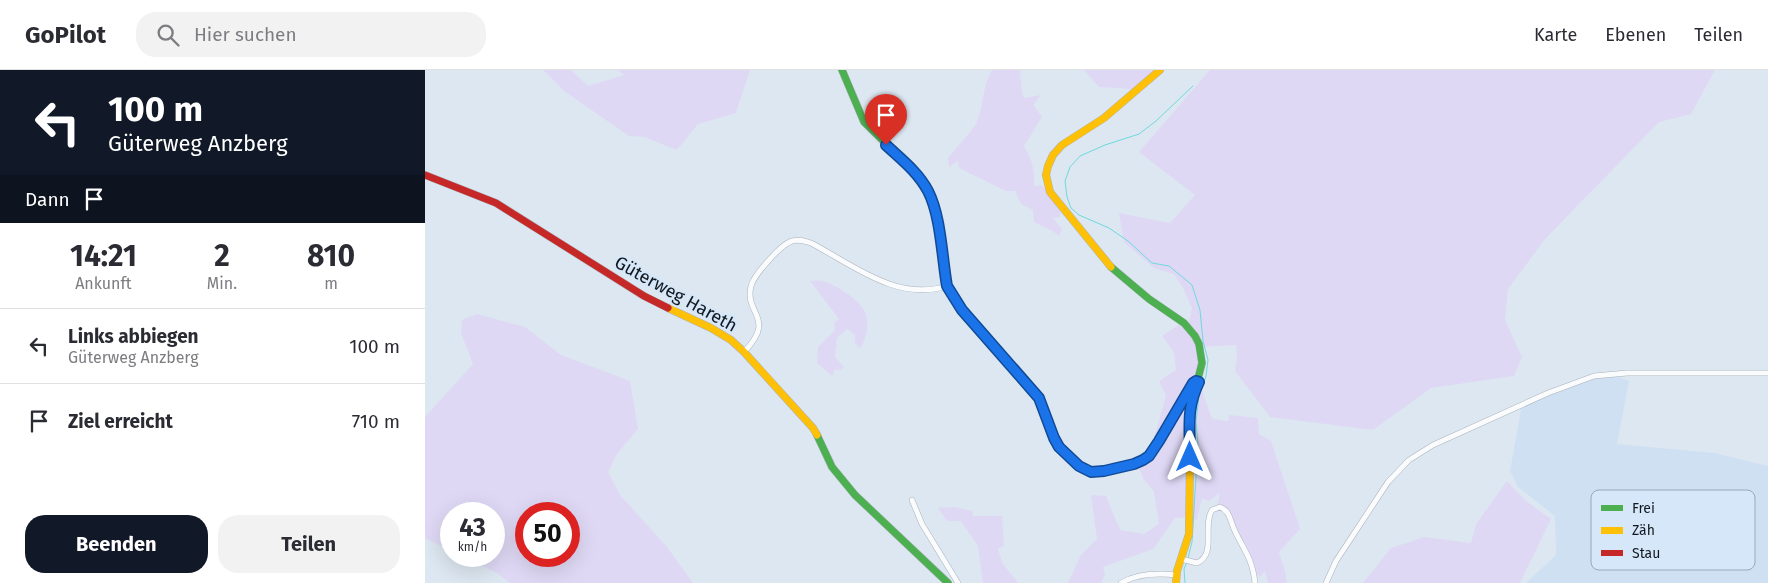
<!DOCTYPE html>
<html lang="de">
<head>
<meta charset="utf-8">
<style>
	:root { --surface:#fff; --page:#f2f2f3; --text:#2b2b33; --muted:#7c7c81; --line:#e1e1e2; --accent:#111827 }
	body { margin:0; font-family:"Fira Sans",sans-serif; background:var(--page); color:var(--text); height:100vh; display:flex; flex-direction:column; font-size:19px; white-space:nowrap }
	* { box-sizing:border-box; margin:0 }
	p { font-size:16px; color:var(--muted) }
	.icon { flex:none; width:28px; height:28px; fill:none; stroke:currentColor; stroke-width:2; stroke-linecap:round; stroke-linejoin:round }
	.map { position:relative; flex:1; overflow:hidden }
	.side { display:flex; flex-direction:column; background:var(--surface); width:425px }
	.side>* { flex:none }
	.guide { background:#111827; color:#fff; overflow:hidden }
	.speed { position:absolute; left:15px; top:432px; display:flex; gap:10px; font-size:25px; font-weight:700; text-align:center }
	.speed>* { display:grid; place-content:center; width:65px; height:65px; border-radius:50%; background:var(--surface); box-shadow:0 5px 20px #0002; line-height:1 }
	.speed small { font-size:12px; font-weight:400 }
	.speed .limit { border:8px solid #d22; background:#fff; color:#111 }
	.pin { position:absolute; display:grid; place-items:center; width:42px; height:42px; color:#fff; margin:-51px -21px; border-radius:50% 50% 50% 0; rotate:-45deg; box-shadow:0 0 5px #0007 }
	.pin .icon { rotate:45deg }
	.me { position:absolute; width:55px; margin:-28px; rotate:0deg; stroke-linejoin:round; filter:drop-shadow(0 0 4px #0008) }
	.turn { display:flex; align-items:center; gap:18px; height:105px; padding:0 25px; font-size:22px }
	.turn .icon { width:65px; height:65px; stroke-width:2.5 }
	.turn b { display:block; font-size:35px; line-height:42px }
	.then { display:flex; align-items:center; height:48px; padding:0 25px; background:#0003; gap:10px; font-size:19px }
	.eta { display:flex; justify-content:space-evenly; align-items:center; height:85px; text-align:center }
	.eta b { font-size:30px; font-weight:700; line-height:35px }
	.button { display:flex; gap:10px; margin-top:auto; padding:10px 25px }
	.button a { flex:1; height:58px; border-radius:20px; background:var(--accent); color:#fff; font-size:20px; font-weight:700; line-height:58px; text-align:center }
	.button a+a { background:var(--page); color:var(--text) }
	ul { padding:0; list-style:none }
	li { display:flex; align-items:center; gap:15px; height:75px; padding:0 25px; border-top:1px solid var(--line) }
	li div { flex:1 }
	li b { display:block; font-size:19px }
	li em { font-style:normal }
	header { display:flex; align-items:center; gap:30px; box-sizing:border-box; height:70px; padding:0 25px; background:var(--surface); border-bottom:1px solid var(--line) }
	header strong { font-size:24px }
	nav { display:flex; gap:28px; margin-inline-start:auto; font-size:18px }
	.search { width:350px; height:45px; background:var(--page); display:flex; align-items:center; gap:12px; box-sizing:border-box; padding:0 18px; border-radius:20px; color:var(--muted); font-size:19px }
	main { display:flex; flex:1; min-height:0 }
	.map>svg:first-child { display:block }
</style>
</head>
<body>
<header>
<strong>GoPilot</strong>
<div class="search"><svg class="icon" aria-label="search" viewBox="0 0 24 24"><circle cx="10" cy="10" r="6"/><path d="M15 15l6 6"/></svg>Hier suchen</div>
<nav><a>Karte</a><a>Ebenen</a><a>Teilen</a></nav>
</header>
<main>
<section class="side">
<div class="guide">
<div class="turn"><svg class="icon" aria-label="left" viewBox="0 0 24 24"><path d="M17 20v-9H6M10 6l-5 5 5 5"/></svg><div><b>100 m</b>Güterweg Anzberg</div></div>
<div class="then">Dann<svg class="icon" aria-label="arrive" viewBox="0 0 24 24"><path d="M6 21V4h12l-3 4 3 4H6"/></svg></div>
</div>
<div class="eta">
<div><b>14:21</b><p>Ankunft</p></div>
<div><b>2</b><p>Min.</p></div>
<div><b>810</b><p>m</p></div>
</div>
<ul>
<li><svg class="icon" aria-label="left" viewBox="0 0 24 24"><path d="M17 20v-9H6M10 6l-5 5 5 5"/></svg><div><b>Links abbiegen</b><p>Güterweg Anzberg</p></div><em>100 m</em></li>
<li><svg class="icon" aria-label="arrive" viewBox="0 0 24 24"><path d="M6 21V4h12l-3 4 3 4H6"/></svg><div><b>Ziel erreicht</b></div><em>710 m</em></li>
</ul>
<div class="button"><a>Beenden</a><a>Teilen</a></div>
</section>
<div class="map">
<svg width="1343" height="513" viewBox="0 0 1343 513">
	<rect width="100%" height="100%" fill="#dde7f1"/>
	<!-- built -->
	<path fill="#cfe0f2" d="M1181,303L1204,311L1192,374L1289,383L1343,396V513H1101L1131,485L1130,446L1093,417L1085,401L1097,334Z"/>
	<!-- green -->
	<path fill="#ded8f4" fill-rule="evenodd" d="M118,0H146L163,16L199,5L193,0H325L311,43L273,54L252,80L219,67L204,66L139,21Z
		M567,0H595L597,23L600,28L616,25L610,32L609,36L617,47L599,76C607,90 610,99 609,116L617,115L635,140V147L628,148L637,159L634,166C626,159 618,157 609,152L608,140L596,134L590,121H581L534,98L533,91L524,97L523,88C530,79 546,62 551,54C559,38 556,19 567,0Z
		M659,0H729L708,19L674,17Z
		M785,0H1290L1266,44L1234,52L1120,169L1083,219L1080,250L1097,287L1089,306L1006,318L948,360L845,347L810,301L812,287L811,275L775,277L774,312L787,349L803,351L804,345L833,348L834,364L846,371L875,459L854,482L860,501L862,513H843L840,501L835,507L829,501L799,439L792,438L794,428V423L784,431L777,428L772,450L764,447L750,448L728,479L678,497L680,505L676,513H643L656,485L672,469L666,425L681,426L695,460L719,464L734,454L729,421L719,410L711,390L727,375L741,326L734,311L751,300L749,282L737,266L752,256L756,250L763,256L767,238L758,218L749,204L729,198L699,172L694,143L745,153L770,125L714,82Z
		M385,211C389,211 394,210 397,211C410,214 433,229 439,240C445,249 442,270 435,278L430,273V265L422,259L412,268L410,287L419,297L415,300L410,299L407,306L392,293L393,277L410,260L409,253L414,249Z
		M52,244L100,257L136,285L205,311L213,359L192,384L183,402L195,425L242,477L268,513H85L72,503L37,486H69V444H26V481L0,468V347L48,294L36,263L37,250ZM101,444H144V486H101Z
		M1082,411L1101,431L1126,449L1095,513H938L966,478L999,467L1046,473L1051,454Z
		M528,437L548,441L547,446H577L579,476L573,479L578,494L593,513H558L553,476L536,451H522L513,438Z"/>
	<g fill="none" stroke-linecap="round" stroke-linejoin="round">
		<!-- stream -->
		<path stroke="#6ddadc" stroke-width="1" d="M763,488L767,472L773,375L771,351L774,326L781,306L783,290L778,271L775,240L767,215L744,196L727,193L703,171L684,158L654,145L646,138L642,127L640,111L645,97L655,86L680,75L714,64L731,51L768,16
			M760,513L759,499L762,492"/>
		<defs>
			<path id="street" d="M319,282C352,247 319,245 326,216C329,205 356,174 367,171C374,169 380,171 386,173C428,195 472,232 522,216
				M487,430L497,454L533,513
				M756,489L772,493C792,484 777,456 787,440L795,437C805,441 805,450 809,459C819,481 827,487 830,513
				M696,513C712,504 733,503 751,505
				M901,513L911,491L963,412L984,390L1008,375L1123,323L1169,306L1202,303H1343"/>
			<path id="fast" d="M417,0L439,52L484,96L503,121L510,140L522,216L537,240L583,293
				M686,197L724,229L759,253L770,266L774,274L777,293L765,340V387
				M392,365L407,397L430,425L523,513
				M715,392L724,386L768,313L774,311"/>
			<path id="slow" d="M686,197L625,122L621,105L623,96L628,85L637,75L679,48L735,0
				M243,238L286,258L306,270L319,282L388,358L392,365
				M751,513L752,501L764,464L765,387"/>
			<path id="jam" d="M0,105L71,133L219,226L243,238
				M583,293L614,328L634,377L654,396L666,401H679L715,392"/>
		</defs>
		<!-- street casing -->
		<use href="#street" stroke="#abb2ba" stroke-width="6"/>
		<!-- fast casing -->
		<use href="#fast" stroke="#abb2ba" stroke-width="8"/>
		<!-- slow casing -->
		<use href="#slow" stroke="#abb2ba" stroke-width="8"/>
		<!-- jam casing -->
		<use href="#jam" stroke="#abb2ba" stroke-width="8"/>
		<!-- street -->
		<use href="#street" stroke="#fafbfd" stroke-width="5"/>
		<!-- fast -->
		<use href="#fast" stroke="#4caf50" stroke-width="7"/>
		<!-- slow -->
		<use href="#slow" stroke="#ffc107" stroke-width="7"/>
		<!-- jam -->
		<use href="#jam" stroke="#c62828" stroke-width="7"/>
	</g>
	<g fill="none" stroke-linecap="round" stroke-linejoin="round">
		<defs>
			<path id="route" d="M461,75C476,89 493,102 503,121C516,146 517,188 522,216L537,240L614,328L629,368L634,377L654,396L666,402L679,401L709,394L718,390L724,386L734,371L768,313L771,311L774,312C761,339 765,357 765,387"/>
		</defs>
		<!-- route casing -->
		<use href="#route" stroke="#114b97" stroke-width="12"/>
		<!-- route -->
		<use href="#route" stroke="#1a73e8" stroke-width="9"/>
	</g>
	<g text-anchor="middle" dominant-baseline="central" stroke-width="4.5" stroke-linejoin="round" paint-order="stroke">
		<!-- street labels -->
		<g font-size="18" fill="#12181e" stroke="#d5e7f9">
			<text transform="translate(251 224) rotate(29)">Güterweg Hareth</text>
		</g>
	</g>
	<!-- legend -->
	<rect x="1166" y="420" width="164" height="80" rx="8" fill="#d5e7f9" stroke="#9aa9b7" stroke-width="1"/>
	<rect x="1176" y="435" width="22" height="6" fill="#4caf50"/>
	<rect x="1176" y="457" width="22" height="7" fill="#ffc107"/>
	<rect x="1176" y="480" width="22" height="6" fill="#c62828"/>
	<g font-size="14" fill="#12181e">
		<text x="1207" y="443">Frei</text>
		<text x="1207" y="465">Zäh</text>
		<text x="1207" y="488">Stau</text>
	</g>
</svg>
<div class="speed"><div>43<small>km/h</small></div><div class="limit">50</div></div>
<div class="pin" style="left:461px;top:75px;background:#d93025"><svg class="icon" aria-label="arrive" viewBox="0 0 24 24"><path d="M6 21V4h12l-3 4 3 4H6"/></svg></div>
<svg class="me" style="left:765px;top:387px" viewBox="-20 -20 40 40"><path d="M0-17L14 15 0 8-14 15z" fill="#1a73e8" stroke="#fff" stroke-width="4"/></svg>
</div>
</main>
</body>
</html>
